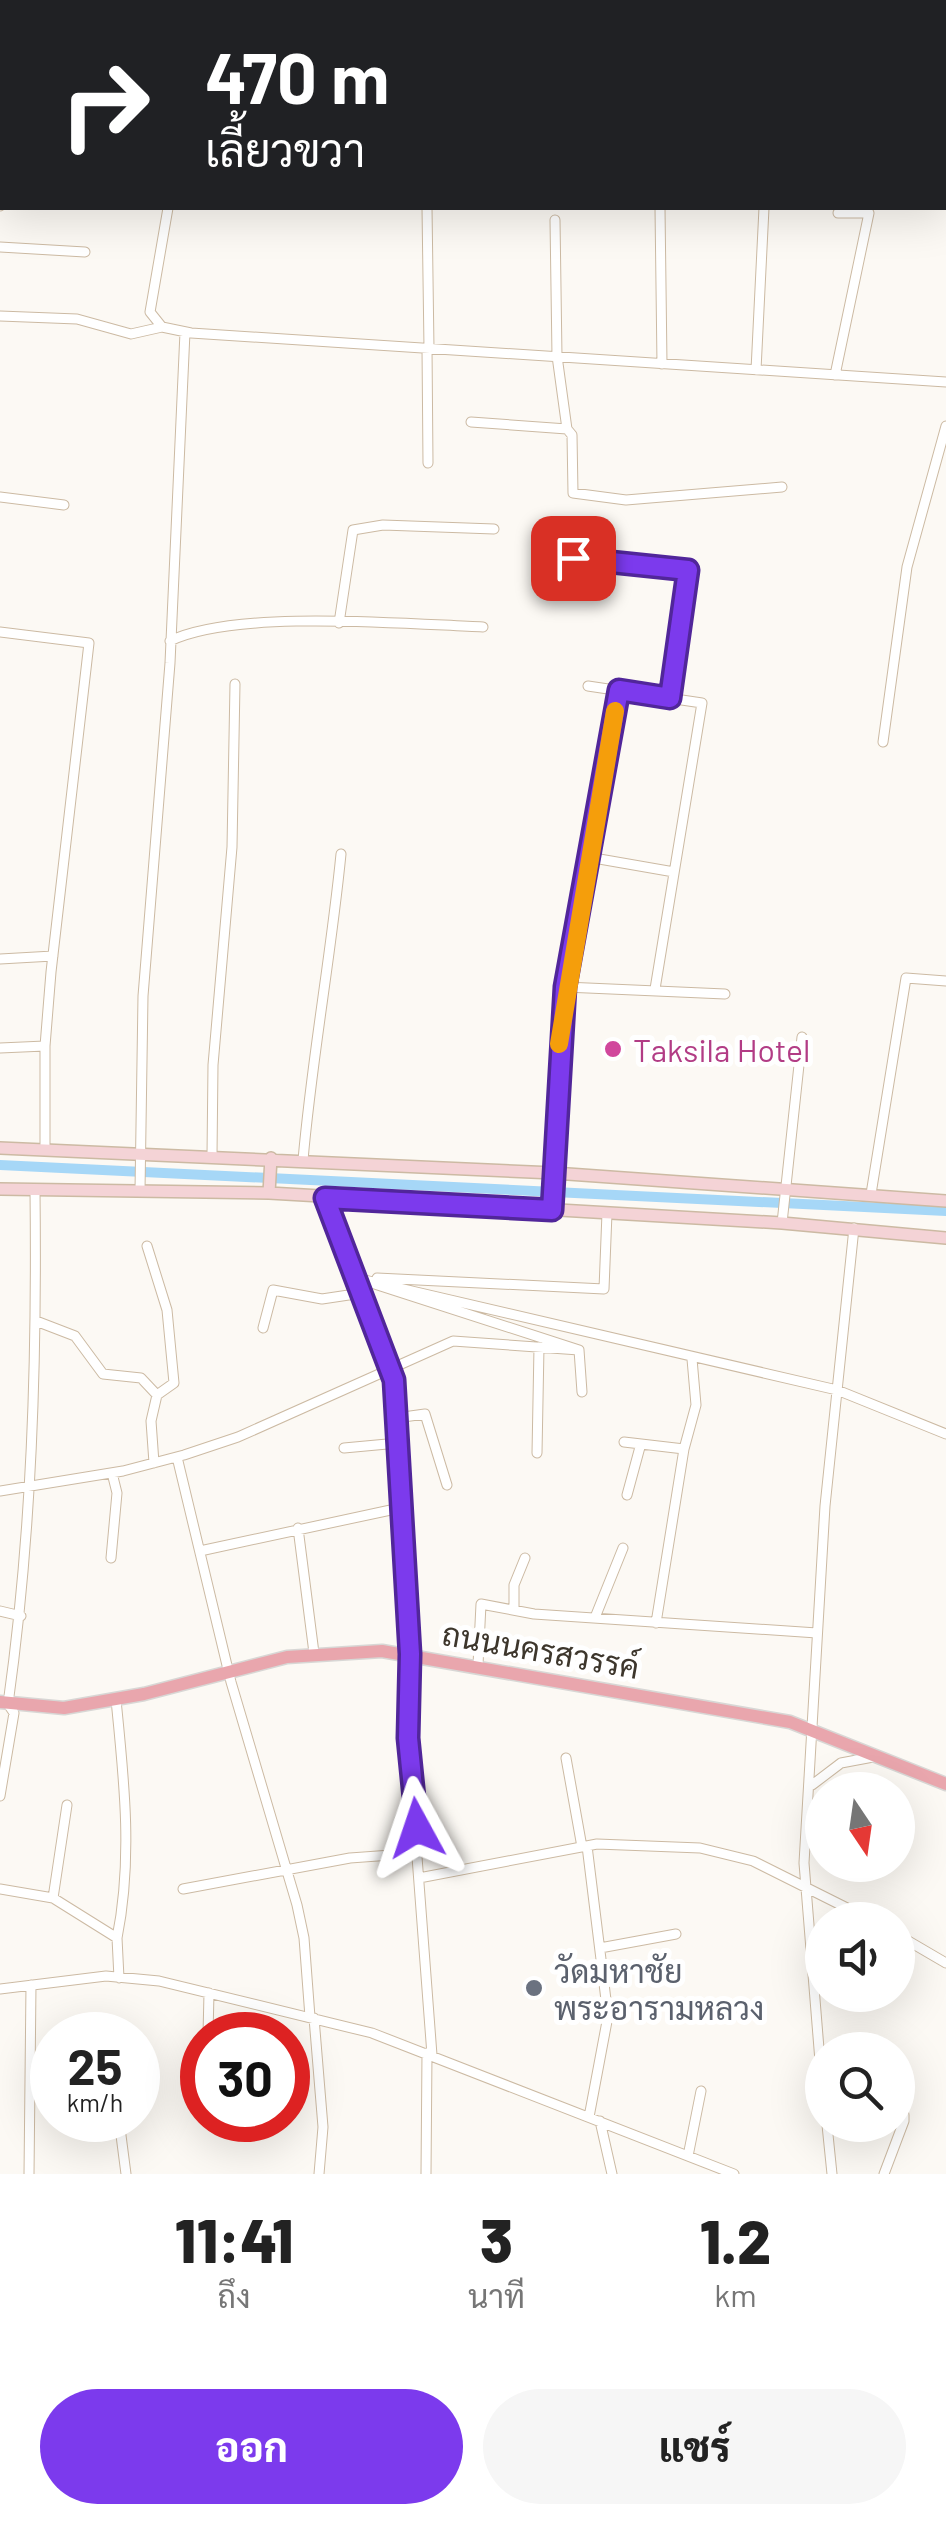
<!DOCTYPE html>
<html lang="th">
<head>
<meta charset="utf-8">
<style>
	:root { --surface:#fff; --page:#f6f6f6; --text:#222; --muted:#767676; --accent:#7c3aed }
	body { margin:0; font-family:Barlow,Sarabun,sans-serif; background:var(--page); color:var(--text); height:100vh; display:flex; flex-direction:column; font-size:38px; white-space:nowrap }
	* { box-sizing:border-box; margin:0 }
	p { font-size:32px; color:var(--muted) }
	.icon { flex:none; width:55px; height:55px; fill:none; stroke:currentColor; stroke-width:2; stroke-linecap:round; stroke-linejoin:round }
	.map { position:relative; height:2174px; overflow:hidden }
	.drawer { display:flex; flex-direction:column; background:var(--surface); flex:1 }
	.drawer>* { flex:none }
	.guide { position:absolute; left:0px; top:0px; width:948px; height:210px; box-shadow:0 10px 40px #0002; background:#202124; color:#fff; overflow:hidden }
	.needle { width:65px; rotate:167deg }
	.buttons { position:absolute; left:805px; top:1772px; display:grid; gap:20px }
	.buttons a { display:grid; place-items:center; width:110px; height:110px; border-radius:50%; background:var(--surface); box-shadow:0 10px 40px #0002; font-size:50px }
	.speed { position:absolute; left:30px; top:2012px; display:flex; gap:20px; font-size:50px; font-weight:700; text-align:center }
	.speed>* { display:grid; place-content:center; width:130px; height:130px; border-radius:50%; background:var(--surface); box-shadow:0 10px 40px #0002; line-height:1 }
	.speed small { font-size:25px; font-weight:400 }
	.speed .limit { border:15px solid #d22; background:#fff; color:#111 }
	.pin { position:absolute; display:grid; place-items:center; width:85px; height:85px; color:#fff; margin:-42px; border-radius:20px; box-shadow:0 5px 15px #0006 }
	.me { position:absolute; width:110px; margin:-55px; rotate:355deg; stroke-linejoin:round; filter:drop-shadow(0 0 8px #0008) }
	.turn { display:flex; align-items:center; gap:35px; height:210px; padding:0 40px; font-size:45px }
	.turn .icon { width:130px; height:130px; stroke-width:2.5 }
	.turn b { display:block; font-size:70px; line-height:85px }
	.eta { display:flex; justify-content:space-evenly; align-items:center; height:170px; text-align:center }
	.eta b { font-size:60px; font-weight:800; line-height:70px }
	.button { display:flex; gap:20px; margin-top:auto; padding:20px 40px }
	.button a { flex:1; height:115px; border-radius:60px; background:var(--accent); color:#fff; font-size:40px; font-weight:800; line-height:115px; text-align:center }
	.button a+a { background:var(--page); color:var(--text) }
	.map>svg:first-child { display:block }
</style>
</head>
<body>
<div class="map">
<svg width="946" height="2174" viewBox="0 0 946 2174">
	<rect width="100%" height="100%" fill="#fcf9f4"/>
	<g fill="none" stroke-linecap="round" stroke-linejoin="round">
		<!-- canal -->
		<path stroke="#a6d7f7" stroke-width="10" d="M0,1165L946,1211"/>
		<defs>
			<path id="street" d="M113,0V2
				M18,2L19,0
				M201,2V0
				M518,2L519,0
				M734,2L735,0
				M0,108H2
				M945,147H946
				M0,206L2,181
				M168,208L150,312L162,327L191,333L946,382
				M427,208L429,348
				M660,208L662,364
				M555,220L557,356L567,429L572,435L573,493L626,500L782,487
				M0,247L85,252
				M0,316L77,319L131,334L162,327
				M427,348L428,463
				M756,370L764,208
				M835,375L869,213H838
				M471,422L567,429
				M0,497L64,505
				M573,558L688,570L670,698
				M339,623L353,530L383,525L494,529
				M0,632L89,643L51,972L45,1046V1150
				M170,641C236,609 406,624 483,627
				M588,686L702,703L655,989
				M883,742L907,567L946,426
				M588,857L674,872
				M0,959L53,956
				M565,987L725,994
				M0,1048L45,1046
				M212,1155L213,1065L232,847L235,684
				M303,1160C312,1057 331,956 341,854
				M140,1191L143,996L170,663L185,332
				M871,1194L906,978L946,981
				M325,1198L395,1380L410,1654L408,1738L432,2055
				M552,1210L565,987L619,690
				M782,1223L802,1037
				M147,1246L167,1310L174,1383L157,1395L151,1421L154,1463
				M377,1278L604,1289L607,1213
				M36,1321L75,1336L103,1374L141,1378L157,1395
				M263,1328L273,1290L322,1299L362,1293
				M579,1350L582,1392
				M396,1418L425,1414L447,1485
				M624,1442L684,1449
				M344,1448L398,1443
				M537,1453L539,1347
				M177,1457L231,1682L297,1905L304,1938L310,2017
				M0,1491L123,1471L184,1455L238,1437L453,1341L579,1350L356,1278L837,1390L946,1434
				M627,1495L640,1447
				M298,1528L314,1653
				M200,1551L400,1508
				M111,1558L117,1493L112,1473
				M514,1608V1585L525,1558
				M0,1611L21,1616
				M596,1615L623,1548
				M656,1623L684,1449L696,1405L692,1359
				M478,1665L481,1604L534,1614L817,1633
				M116,1700C124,1779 133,1859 117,1938
				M566,1758L582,1847
				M812,1785L841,1763L873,1757
				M0,1796L14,1713L8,1704C32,1533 37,1363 35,1190
				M587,1846L608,2016L589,2117
				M419,1878L597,1844L700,1848L753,1861L871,1920
				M0,1889L53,1898L117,1938L119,1978
				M183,1889L350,1858L419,1853
				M53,1898L67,1805
				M898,1935L946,1963
				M600,1948L676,1934
				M0,1989L106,1976L159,1981L372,2033L734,2174
				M314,2018L323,2127L319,2174
				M208,2035L209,1993
				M822,2086L804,1863L825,1506L854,1228
				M119,2120L126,2174
				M600,2121L612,2174
				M827,2125L832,2174
				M688,2156L701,2091
				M29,2174L31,1985
				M426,2174L427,2053
				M884,2174L904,2121V2115L898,2114"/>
			<path id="secondary" d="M0,1148L554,1173L946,1201
				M0,1189L269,1193L782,1223L946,1238
				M269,1193L271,1158"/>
			<path id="primary" d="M0,1702L64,1708L144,1694L287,1657L382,1651L790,1722L946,1784"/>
		</defs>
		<!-- street casing -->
		<use href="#street" stroke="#ccbaa3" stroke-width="11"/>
		<!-- secondary casing -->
		<use href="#secondary" stroke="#ccbaa3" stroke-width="14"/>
		<!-- primary casing -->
		<use href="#primary" stroke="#d8d7d5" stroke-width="15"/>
		<!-- street -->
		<use href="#street" stroke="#fff" stroke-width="9"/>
		<!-- secondary -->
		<use href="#secondary" stroke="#f4d3d6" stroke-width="11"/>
		<!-- primary -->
		<use href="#primary" stroke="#e9a6ad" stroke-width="12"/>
	</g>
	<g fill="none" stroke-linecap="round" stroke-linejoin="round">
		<defs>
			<path id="route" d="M417,1828L408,1738L410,1654L394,1380L325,1198L552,1210L565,987L619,690L670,698L688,570L573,558"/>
		</defs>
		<!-- route casing -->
		<use href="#route" stroke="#51269a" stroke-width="25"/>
		<!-- route -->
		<use href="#route" stroke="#7c3aed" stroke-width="18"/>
		<!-- slow -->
		<path stroke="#f59e0b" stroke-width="18" d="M559,1044L615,711"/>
	</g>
	<!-- markers -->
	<circle fill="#d1479c" stroke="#fff" stroke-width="4" cx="613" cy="1049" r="10"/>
	<circle fill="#6b7280" stroke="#fff" stroke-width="4" cx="534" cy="1988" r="10"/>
	<g text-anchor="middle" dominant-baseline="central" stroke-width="10" stroke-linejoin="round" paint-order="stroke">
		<!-- hotel labels -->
		<g font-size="32" fill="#b23c85" stroke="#fff" text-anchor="start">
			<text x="633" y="1049">Taksila Hotel</text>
		</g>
		<!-- street labels -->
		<g font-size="32" fill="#3d362c" stroke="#fff">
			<text transform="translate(541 1649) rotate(10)">ถนนนครสวรรค์</text>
		</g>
		<!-- worship labels -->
		<g font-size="32" fill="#5b616d" stroke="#fff" text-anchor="start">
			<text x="554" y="1970">วัดมหาชัย<tspan x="554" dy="37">พระอารามหลวง</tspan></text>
		</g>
	</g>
</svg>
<div class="buttons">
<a><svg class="needle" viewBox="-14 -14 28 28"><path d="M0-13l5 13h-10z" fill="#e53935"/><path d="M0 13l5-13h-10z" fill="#767676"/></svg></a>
<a><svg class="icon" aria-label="sound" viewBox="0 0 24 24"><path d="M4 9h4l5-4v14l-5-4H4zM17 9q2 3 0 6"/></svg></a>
<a><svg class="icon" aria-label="search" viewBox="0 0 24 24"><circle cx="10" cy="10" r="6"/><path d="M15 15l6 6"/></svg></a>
</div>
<div class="speed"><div>25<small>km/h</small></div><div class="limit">30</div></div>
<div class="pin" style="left:573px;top:558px;background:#d93025"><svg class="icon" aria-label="arrive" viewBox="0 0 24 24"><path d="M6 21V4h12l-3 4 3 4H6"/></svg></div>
<svg class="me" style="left:417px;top:1828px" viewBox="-20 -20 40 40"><path d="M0-17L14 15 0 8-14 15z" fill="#7c3aed" stroke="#fff" stroke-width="4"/></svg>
<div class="guide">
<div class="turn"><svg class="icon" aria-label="right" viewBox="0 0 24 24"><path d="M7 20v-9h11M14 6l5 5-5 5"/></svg><div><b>470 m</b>เลี้ยวขวา</div></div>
</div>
</div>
<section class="drawer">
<div class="eta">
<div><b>11:41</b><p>ถึง</p></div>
<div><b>3</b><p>นาที</p></div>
<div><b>1.2</b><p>km</p></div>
</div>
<div class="button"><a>ออก</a><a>แชร์</a></div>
</section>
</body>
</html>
